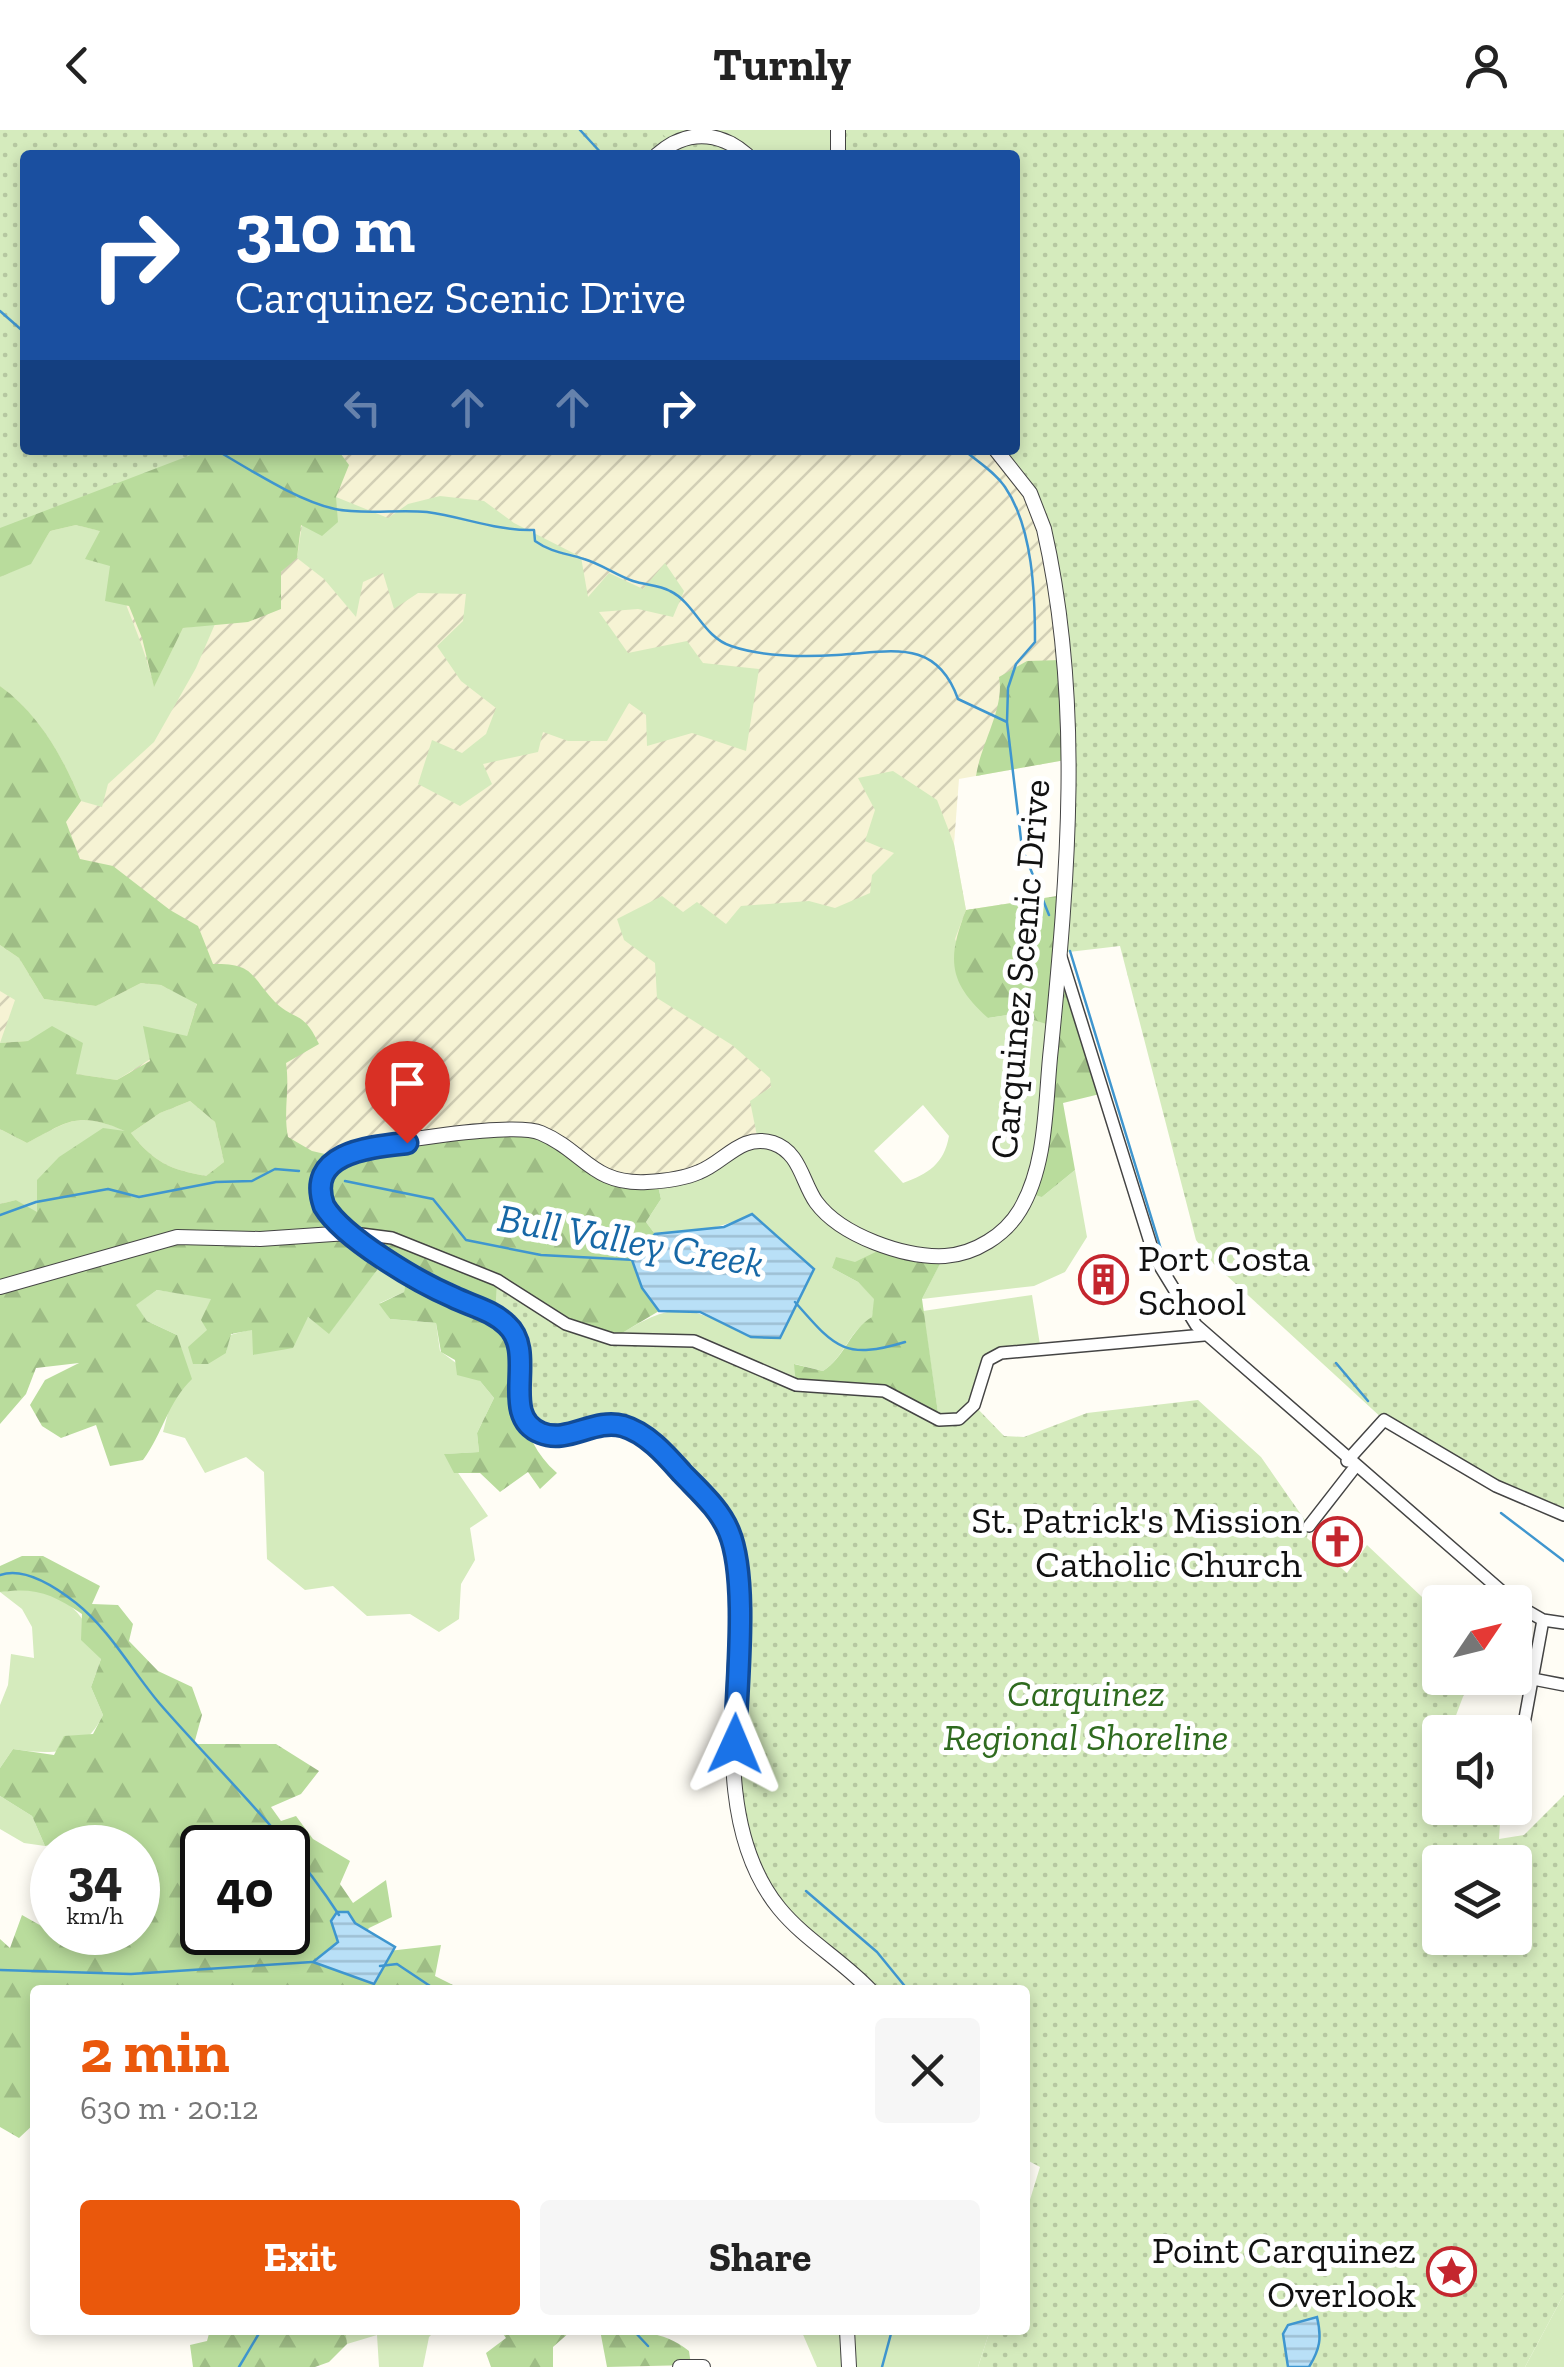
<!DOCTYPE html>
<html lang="en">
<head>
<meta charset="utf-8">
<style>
	:root { --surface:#fff; --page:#f6f6f6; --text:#222; --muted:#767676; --accent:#ea580c }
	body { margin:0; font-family:"Zilla Slab",serif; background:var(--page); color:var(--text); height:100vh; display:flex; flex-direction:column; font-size:38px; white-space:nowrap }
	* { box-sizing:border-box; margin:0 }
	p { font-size:32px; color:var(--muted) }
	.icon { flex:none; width:55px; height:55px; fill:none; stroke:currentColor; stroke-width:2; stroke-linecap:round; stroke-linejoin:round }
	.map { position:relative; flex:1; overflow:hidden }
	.sheet { position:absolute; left:30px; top:1855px; width:1000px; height:350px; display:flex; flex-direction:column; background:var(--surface); border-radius:10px; box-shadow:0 5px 15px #0003 }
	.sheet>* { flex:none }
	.hud { position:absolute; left:20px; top:20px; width:1000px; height:305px; border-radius:10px; box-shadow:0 5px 15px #0003; background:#1a4fa0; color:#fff; overflow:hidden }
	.needle { width:65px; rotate:55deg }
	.fabs { position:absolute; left:1422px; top:1455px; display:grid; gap:20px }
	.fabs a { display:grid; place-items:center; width:110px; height:110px; border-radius:10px; background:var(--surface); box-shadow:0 5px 15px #0003; font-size:50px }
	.speed { position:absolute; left:30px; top:1695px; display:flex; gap:20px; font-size:50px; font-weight:700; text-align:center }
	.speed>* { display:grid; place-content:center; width:130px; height:130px; border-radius:50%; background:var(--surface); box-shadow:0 5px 15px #0003; line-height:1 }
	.speed small { font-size:25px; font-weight:400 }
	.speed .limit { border:5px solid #111; border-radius:15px; background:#fff; color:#111 }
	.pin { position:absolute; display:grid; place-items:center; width:85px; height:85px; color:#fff; margin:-102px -42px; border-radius:50% 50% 50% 0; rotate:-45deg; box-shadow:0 0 10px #0007 }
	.pin .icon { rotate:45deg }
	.me { position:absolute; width:110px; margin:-55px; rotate:1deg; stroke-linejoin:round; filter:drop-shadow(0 0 8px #0008) }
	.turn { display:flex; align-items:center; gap:35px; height:210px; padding:0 50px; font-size:45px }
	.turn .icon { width:130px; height:130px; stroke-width:2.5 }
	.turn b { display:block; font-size:70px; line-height:85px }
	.lanes { display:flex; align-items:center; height:95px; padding:0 50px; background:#0003; justify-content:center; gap:50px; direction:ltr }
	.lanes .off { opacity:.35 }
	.round { display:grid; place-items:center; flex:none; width:105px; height:105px; border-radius:10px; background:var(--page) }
	.summary { display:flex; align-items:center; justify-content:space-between; height:170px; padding:0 50px }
	h1 { font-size:60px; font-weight:700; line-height:75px; color:var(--accent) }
	.cta { display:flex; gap:20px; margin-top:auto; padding:20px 50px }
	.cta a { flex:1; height:115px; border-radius:10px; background:var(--accent); color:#fff; font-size:40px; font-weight:700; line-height:115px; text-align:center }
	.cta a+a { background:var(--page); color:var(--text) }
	header { display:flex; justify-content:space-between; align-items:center; height:130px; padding:0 50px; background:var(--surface); font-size:45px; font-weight:700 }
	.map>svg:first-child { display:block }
</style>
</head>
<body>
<header><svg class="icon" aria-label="back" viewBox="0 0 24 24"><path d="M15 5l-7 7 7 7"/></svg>Turnly<svg class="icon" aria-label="person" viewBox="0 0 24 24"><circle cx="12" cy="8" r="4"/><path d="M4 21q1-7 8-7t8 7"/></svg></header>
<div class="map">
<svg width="1564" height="2237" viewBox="0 0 1564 2237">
	<defs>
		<pattern id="farmland-furrows" width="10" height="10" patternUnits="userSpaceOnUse" patternTransform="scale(2.5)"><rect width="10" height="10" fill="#f6f3d4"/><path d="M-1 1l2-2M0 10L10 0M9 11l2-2" fill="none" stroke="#d2cfb5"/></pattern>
		<pattern id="forest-firs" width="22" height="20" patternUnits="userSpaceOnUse" patternTransform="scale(2.5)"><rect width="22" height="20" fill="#b9dc9c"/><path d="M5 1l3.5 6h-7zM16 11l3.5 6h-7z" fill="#9ebc85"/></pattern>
		<pattern id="park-dots" width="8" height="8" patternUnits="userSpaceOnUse" patternTransform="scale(2.5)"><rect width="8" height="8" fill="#d5ebbd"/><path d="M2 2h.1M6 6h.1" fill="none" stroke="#b6c8a1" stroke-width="1.8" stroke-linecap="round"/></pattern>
		<pattern id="water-rules" width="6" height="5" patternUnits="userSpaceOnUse" patternTransform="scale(2.5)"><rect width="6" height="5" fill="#b9e0f7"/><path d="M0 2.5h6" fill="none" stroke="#9ebfd3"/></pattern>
	</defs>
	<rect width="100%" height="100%" fill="#fffdf5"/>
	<!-- farmland -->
	<path fill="url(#farmland-furrows)" d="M204,320H996L1041,388L1071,629L959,649L954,714L966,780L1064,765L751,971L758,1011L698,1043L0,1123V398Z"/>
	<!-- grass -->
	<path fill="#d5ebbd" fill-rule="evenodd" d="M540,0H838V25H747L678,9L574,25Z
		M440,366L484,371L514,393L581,427L588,467L609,443L643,459L665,433L684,461L673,487L638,479L599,482L628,523L687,511L703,533L759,539L746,621L692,603L647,616L646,585L629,573L607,611H568L543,602L538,622L483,634L492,654L460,676L418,654L432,610L462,623L486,604L496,578L461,551L437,516L463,491L466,464L418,463L394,479L383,443L363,452L356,487L324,449L297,428L302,395L336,367L388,388L408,374Z
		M76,395L101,401C114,454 141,502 154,556L183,498L215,494L196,538L154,612L108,654L102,677L81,671C63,627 39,585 0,556V447L31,433L50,401Z
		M893,641L937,670L954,714L966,780L955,809L988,888L1014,884L1053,895L1042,1067L1075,1040L1087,1107L1065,1142L1034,1156L922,1169L943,1127L855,1132L832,1138L858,1152L875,1169L872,1188C849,1200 845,1227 823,1241L795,1234L796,1255L612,1209C678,1169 683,1174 751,1207L752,1084C719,1099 690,1104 655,1104L646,1092L661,1069L657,1051L671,1050L758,1011L750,971L771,957L770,948L732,915L657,868L655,833L624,810L617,789L662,766L683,782L697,772L726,794L741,776L809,771L835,778L870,763L872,745L894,723L865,711L875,680L858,648ZM923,975L949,1006C944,1034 928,1044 903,1053L874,1021Z
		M0,815L19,828L44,869L96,876L141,853L161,855L197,873L187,906L117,950L76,944L28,911L0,913L15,870L0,861Z
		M190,971L215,992L224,1032L206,1046C171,1040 153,1032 131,1003L37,1083L16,1070L0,1074V999L27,1013C74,987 81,982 131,1003L160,983Z
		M387,1127L409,1141L404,1162L380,1173L390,1189L436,1193L440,1221L480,1251L494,1268L477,1303L479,1322L445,1324L488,1386L470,1398L475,1430L461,1454L459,1489L439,1502L410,1484L367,1486L333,1456L305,1460L267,1429L264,1342L246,1327L205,1343L185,1308L163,1302L172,1268L177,1205L147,1191L135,1175L157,1160L212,1168L226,1223L230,1205L253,1199L254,1225L308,1187L329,1203Z
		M1032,1165L1041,1221L988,1230L974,1275L959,1289L939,1290L923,1181Z
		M31,1457C80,1475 82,1483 101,1529L91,1557L103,1585C83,1626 53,1625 13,1619L0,1638V1575L8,1555L11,1524L34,1528L32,1497L22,1479L0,1462Z
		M0,1666L32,1686L45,1716L24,1713L0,1699Z
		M1564,2164V2237H1525Z
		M346,2200H436L429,2207L423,2237H379L377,2205L347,2214Z
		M801,2200H990L978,2237H817Z"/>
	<!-- forest -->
	<path fill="url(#forest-firs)" fill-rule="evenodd" d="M0,100L25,320H297L305,325L338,320L349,335L336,367L338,392L322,406L301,395L297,428L281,442V479L248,492L183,498L154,557L142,508L129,476L105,471L110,436L85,429L100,401L76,395L50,401L31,434L0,447Z
		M1062,530L1071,629L976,646C981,613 1005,578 999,547L1027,531Z
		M0,556C39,584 63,627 81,671L66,692L80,729L113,736L170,780L198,796L213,834C255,833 250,846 275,872C296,892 303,880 319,914L286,933C290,960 283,981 288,1007L312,1021L338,1027L525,999L588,1037L657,1051L661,1069L646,1092L655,1104L638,1120L642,1158L659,1181L612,1209L515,1203C519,1256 515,1306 557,1343L540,1359L528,1342L500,1362L480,1343H454L444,1324L479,1322L477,1303L494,1268L480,1251L457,1245L455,1230L441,1222L436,1193L390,1189L379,1174L404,1162L408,1141L387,1127L329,1204L308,1187L293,1218L253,1225L252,1200L231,1204L226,1223L208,1234H193L188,1217L207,1200L201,1190L211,1169L157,1160L136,1175L147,1191L177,1205L192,1249C168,1272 163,1303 143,1330L110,1336L96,1295L61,1308L42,1296L30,1275L45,1250L79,1233L36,1238L26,1264L0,1294V1074L16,1070L37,1082V1050L59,1027L103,998L125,1001C79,981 69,990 27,1013L0,999V913L28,911L52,896L83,913L76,944L117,950L150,931L143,896L187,906L197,874L161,855L141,853L96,876L44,869L19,828L0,815ZM190,971L215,992L224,1032L206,1046C171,1040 153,1032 131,1003L160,983Z
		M1064,765L1060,823L1104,963L1063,973L1075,1040L1042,1067L1028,1063L1053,896L1014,884L988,888C948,852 947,829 966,780Z
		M888,1116L944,1126L922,1169L939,1290L796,1255L794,1234L823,1241C845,1227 850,1200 872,1187L874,1169L858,1152L832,1138L836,1127L855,1132Z
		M22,1426H43L100,1456L92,1474L118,1475L133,1494L129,1511L158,1541L192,1557L202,1585L194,1614H276L319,1641L301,1664L271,1677L281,1691L296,1686L313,1709L350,1731L340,1754L353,1773L386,1750L392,1787L369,1798L345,1826L441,1815L435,1846L463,1860H35V1993L19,2008L0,1997V1809L10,1818L22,1785L45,1798L52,1790V1802H138V1718L81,1717V1709L45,1716L32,1686L0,1666V1638L13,1619L54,1625L64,1606L93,1604L103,1585L91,1557L101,1529L81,1510L82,1484C53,1464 35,1457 0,1462V1436ZM202,1718H288V1802H202Z
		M210,2200H346L347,2214L329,2232L315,2237H193L190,2215L207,2211Z
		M500,2200H570L571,2201L553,2217V2237H491L486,2223L506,2208Z
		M600,2200C633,2200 663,2200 689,2221L691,2235L607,2237Z"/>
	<!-- park -->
	<path fill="url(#park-dots)" fill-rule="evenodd" d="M0,0H658L671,12L693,4L747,25H25V320H204L0,398Z
		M838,0H1564V1385L1384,1290L1213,1133L1196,1110L1120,816L1060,823L1071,629L1044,399L996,320H1015V25H838Z
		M497,1150L566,1194L611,1209L694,1211L796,1255L884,1261L939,1290L959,1289L974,1275L1004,1306L1024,1307L1087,1283L1198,1270L1261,1327L1309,1396L1307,1408L1347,1443L1367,1415L1440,1484V1548H1470L1455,1588L1474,1602H1440V1678H1501L1499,1709L1524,1705L1564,1665V2164L1525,2237H978L990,2200H1025V2086L1040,2037L1025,2029V1860H870L789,1789L741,1701L733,1413L677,1337L626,1297L564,1305L527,1293L522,1223L495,1186ZM1440,1732H1515V1808H1440Z"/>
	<!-- water -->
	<path fill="url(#water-rules)" stroke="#3f96cf" stroke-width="2.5" d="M752,1084L814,1139L780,1208L751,1207L700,1182L659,1181L642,1158L632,1130L655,1104L724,1097Z
		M337,1782H348L355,1793L395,1817L374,1854L313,1832L338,1812L331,1791Z
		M1317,2187C1322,2208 1320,2219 1309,2237H1288L1283,2204L1288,2195Z"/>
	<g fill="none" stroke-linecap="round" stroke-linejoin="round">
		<!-- stream -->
		<path stroke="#3f96cf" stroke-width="2.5" d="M580,0L603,25
			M0,181L25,203
			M216,320C251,340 296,370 335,379C363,385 399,379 427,382C464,387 496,401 534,400L535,411C552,423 566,423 584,429C601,434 616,445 633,451C645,455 659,455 670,461C695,473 703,507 731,516C763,527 804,527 837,525C890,522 936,507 958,569L1007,592
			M964,320C978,332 995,342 1005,357C1033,398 1035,464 1035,512L1016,534L1008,558L1007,592L1022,718L1049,785
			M1070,821L1163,1126
			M345,1051L433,1069L466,1110L541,1125L635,1130
			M0,1085L36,1072L108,1059L139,1067L216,1052L252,1051L275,1039L299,1041
			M795,1172C834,1216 843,1231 905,1212
			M1336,1233L1368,1271
			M1501,1383L1564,1431
			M0,1445C25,1436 57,1458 76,1473C110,1500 132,1541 160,1574C221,1644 288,1706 339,1785
			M806,1761L877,1822L908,1860
			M380,1836L397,1834L436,1860
			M0,1840L131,1844L312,1832
			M633,2200L648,2216
			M239,2237L261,2200
			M882,2237L892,2200"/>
		<defs>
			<path id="minor" d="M1061,827L1155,1128L1196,1195L1514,1472
				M353,1103L392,1108L497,1150L566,1194L612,1209L694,1211L796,1255L884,1261L939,1290L959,1289L974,1275L988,1230L1001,1223L1204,1205
				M1347,1331L1384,1290L1496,1356L1564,1385
				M1309,1396L1355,1337
				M1515,1474L1543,1490L1564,1493
				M1533,1549L1564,1555
				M1515,1643L1543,1490"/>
			<path id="tertiary" d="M657,25C685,0 718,0 747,25
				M838,25V0
				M0,1157L177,1107L260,1109L348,1103
				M870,1860C842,1830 805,1810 779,1778C706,1688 742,1542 737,1435C730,1388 662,1297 611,1295C587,1293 559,1315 537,1302C500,1279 538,1226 510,1197C482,1169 237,1085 347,1022C379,1013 514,991 541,1003C584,1021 592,1055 647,1052C665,1051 683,1049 699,1042C725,1032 741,1003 773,1013C800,1022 802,1052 816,1072C841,1106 905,1128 945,1126C975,1124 1005,1105 1020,1080C1048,1033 1045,970 1051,918C1068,744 1083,571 1044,399L1030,363L996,320
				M847,2200L849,2237
				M680,2237H703"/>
		</defs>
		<!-- minor casing -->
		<use href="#minor" stroke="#444" stroke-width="14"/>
		<!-- tertiary casing -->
		<use href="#tertiary" stroke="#444" stroke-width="16"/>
		<!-- minor -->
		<use href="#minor" stroke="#fff" stroke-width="11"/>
		<!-- tertiary -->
		<use href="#tertiary" stroke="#fff" stroke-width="14"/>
	</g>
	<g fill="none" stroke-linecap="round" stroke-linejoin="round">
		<defs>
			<path id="route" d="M407,1013C371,1017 305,1022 324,1076C343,1108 418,1152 453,1167C471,1176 492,1180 507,1195C538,1223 498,1286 541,1303C568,1314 594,1288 623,1296C647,1303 666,1325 682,1343C699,1361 720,1379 729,1402C749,1450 736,1560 735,1614"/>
		</defs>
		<!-- route casing -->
		<use href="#route" stroke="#114b97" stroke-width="25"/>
		<!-- route -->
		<use href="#route" stroke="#1a73e8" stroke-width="18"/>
	</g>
	<!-- icons -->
	<defs>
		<symbol id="building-ring" viewBox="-11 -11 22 22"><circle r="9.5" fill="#fff" stroke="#c4262e" stroke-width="1.5"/><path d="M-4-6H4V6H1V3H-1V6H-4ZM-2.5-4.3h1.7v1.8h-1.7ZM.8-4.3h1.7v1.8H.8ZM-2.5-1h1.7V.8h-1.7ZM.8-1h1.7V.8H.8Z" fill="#c4262e"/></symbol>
		<symbol id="church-ring" viewBox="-11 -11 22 22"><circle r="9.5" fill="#fff" stroke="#c4262e" stroke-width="1.5"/><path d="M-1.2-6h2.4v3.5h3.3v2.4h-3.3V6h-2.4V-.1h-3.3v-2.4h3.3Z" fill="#c4262e"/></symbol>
		<symbol id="sight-ring" viewBox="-11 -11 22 22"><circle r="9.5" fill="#fff" stroke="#c4262e" stroke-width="1.5"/><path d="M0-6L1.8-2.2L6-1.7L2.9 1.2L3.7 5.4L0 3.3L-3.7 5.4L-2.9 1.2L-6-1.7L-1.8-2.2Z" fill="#c4262e"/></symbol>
	</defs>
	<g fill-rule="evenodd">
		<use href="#building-ring" x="1076" y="1122" width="55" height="55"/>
		<use href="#church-ring" x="1310" y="1384" width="55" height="55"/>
		<use href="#sight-ring" x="1424" y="2114" width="55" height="55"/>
	</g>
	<g text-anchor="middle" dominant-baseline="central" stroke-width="10" stroke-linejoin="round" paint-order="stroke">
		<!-- street labels -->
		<g font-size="38" fill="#111" stroke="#fff">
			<text transform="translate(1020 839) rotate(-85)">Carquinez Scenic Drive</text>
		</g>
		<!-- poi labels -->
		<g font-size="38" fill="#111" stroke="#fff" text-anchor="end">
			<text x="1138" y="1128" text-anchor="start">Port Costa<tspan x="1138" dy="44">School</tspan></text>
			<text x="1302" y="1390">St. Patrick's Mission<tspan x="1302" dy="44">Catholic Church</tspan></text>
			<text x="1416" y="2120">Point Carquinez<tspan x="1416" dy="44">Overlook</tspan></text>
		</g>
		<!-- park labels -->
		<g font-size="38" font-style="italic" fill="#2f6b1f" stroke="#fff">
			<text x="1086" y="1563">Carquinez<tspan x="1086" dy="44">Regional Shoreline</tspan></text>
		</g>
		<!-- water labels -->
		<g font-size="40" font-style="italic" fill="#1768a6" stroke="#fff">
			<text transform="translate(631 1110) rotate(10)">Bull Valley Creek</text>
		</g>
	</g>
</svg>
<div class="fabs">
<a><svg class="needle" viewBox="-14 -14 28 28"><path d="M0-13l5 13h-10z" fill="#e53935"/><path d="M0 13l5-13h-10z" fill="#767676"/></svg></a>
<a><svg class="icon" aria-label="sound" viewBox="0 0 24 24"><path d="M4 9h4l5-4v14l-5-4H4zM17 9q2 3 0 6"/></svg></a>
<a><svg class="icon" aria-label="layers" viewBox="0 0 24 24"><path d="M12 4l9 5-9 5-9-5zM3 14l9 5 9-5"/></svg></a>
</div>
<div class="speed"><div>34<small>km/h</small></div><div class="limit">40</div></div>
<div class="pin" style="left:407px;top:1013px;background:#d93025"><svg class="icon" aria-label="arrive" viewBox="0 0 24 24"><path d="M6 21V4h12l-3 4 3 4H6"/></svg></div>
<svg class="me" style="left:735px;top:1614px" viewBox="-20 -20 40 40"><path d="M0-17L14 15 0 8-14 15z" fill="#1a73e8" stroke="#fff" stroke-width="4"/></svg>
<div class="hud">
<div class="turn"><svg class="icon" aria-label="right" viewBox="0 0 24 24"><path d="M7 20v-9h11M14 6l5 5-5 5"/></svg><div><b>310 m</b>Carquinez Scenic Drive</div></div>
<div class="lanes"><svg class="icon off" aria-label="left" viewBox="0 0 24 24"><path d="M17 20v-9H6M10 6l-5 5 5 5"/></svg><svg class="icon off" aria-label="ahead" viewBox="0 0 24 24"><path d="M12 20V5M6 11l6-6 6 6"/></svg><svg class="icon off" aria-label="ahead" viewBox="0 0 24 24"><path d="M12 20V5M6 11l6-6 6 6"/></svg><svg class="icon" aria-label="right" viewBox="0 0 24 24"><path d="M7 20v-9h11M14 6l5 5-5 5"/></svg></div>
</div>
<section class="sheet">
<div class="summary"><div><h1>2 min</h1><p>630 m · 20:12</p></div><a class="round"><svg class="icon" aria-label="close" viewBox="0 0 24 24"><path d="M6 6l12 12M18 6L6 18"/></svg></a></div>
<div class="cta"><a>Exit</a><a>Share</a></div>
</section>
</div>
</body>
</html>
